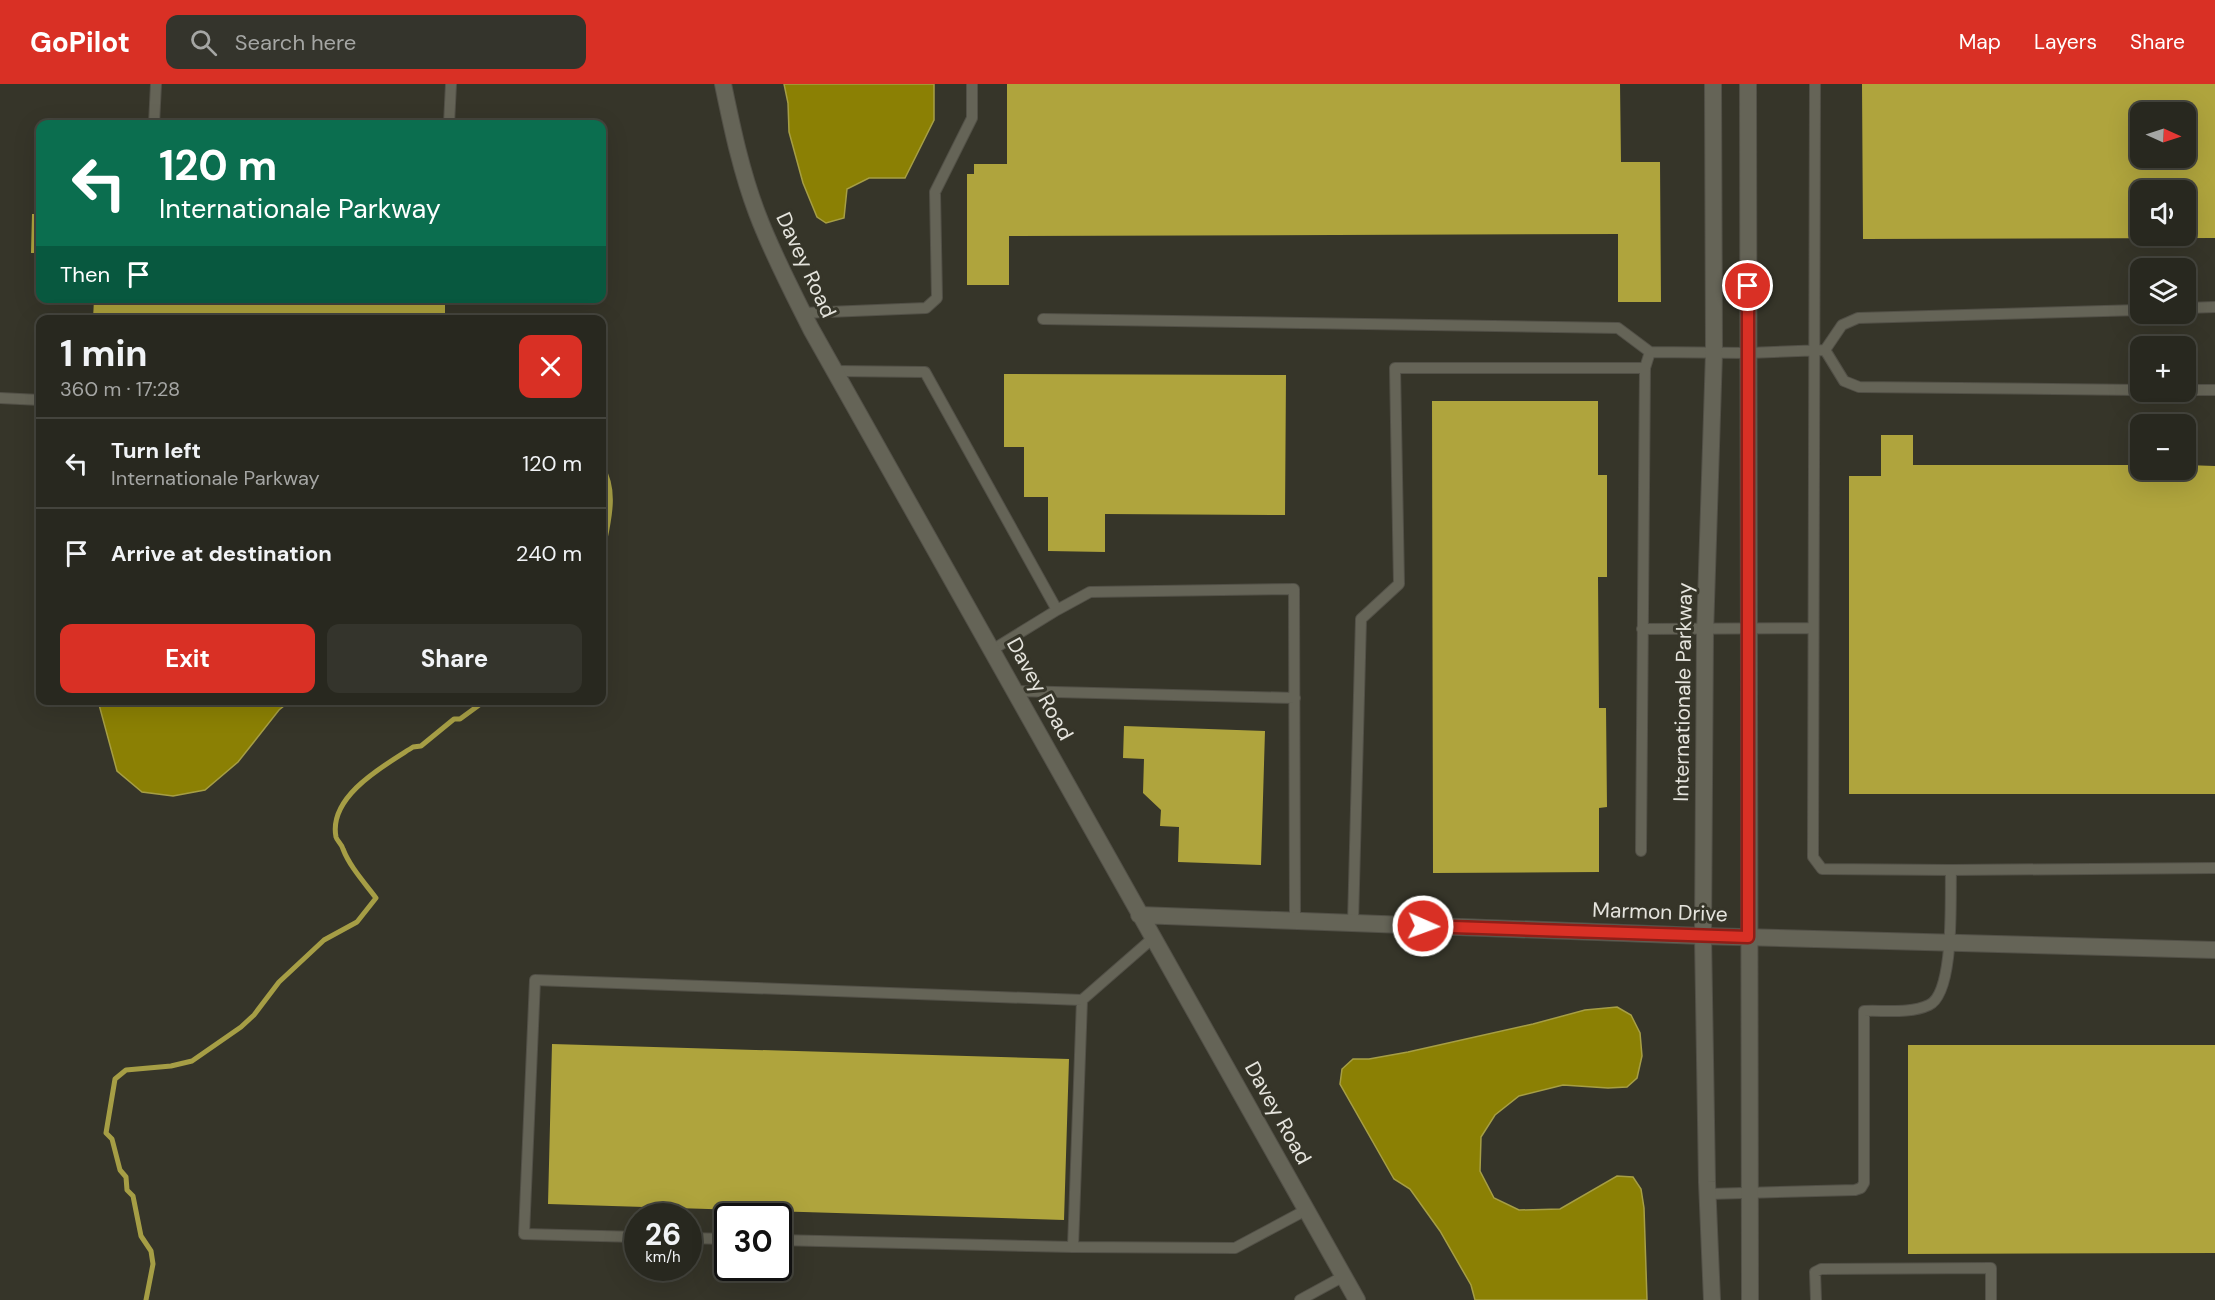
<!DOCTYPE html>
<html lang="en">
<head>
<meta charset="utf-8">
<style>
	:root { --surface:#28281f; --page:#34342c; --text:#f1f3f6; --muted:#a5a6a4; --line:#44443d; --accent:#d93025 }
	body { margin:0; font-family:"DM Sans",sans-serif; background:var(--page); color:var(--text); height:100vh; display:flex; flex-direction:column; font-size:22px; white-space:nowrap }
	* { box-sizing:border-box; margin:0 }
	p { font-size:20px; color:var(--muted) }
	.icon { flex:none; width:33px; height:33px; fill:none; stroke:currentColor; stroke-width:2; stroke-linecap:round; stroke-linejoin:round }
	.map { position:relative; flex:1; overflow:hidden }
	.sheet { position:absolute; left:36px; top:231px; width:570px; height:390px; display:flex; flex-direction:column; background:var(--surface); border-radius:12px; box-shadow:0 6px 24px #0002,0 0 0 2px var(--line) }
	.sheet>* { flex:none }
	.banner { position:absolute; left:36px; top:36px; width:570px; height:183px; border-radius:12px; box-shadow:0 6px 24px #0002,0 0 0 2px var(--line); background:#0b6e4f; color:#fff; overflow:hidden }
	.needle { width:39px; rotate:93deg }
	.fabs { position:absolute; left:2130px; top:18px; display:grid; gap:12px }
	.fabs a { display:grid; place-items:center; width:66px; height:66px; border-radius:12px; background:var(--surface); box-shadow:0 6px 24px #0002,0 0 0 2px var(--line); font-size:30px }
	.speed { position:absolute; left:624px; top:1119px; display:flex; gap:12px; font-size:30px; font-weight:700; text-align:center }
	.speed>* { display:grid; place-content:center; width:78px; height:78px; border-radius:50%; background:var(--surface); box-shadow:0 6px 24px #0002,0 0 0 2px var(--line); line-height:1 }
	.speed small { font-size:15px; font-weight:400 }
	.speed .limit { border:3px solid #111; border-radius:9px; background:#fff; color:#111 }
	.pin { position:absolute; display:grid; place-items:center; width:51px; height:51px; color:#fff; margin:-26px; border:3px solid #fff; border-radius:50%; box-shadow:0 2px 6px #0007 }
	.me { position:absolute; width:66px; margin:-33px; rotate:92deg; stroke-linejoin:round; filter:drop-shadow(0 0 4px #0008) }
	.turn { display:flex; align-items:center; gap:21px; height:126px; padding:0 24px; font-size:27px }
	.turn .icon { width:78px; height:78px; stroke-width:2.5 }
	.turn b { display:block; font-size:42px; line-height:51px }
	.then { display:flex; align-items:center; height:57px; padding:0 24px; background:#0003; gap:12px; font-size:22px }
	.round { display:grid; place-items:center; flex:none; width:63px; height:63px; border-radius:12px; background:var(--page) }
	.overview { display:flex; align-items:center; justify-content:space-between; height:102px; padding:0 24px }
	h1 { font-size:36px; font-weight:700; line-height:45px }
	.cta { display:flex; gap:12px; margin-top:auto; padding:12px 24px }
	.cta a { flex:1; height:69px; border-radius:12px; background:var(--accent); color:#fff; font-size:24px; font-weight:700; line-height:69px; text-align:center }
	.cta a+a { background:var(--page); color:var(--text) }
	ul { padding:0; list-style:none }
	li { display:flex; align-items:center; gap:18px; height:90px; padding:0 24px; border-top:2px solid var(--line) }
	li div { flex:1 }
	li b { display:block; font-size:22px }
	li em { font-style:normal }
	header { display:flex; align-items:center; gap:36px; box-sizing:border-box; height:84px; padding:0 30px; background:var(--accent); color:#fff }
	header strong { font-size:28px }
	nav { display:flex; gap:33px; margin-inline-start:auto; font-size:21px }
	.search { width:420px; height:54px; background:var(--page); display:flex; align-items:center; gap:15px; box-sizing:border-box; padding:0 21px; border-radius:12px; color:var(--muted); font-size:22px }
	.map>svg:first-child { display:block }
</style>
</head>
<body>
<header>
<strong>GoPilot</strong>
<div class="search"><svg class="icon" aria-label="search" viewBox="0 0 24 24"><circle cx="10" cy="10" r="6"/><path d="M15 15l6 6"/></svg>Search here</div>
<nav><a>Map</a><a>Layers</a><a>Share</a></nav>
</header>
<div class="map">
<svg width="2215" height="1216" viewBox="0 0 2215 1216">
	<rect width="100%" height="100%" fill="#363529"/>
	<!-- water -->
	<path fill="#8b8004" stroke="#a69e45" stroke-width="1.5" d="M784,0H934V36L905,94H869L847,105L844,134L826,139L817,133L803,99L789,48L788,19Z
		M98,617V616L290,617L279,626L238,678L205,706L173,712L142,708L117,687Z
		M1617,923L1631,931L1640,949L1642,972L1637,994L1627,1003L1608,1004L1563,1001L1519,1012L1495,1031L1481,1053L1480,1087L1494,1114L1519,1126L1560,1125L1617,1092L1633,1093L1641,1105L1644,1124L1647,1216H1475L1471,1201L1440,1147L1410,1105L1394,1095L1340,1000L1342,985L1353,975H1369L1408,968L1533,940L1585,926Z"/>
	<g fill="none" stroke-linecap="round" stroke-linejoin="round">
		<!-- stream -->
		<path stroke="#a69e45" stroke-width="5" d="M602,383C618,408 607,443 602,470
			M146,1216L153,1180L151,1167L141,1152L133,1112L127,1106L126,1093L120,1086L112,1055L106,1049L115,995L126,986L171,982L192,977L241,943L254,931L279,898L324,856L357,838L376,814C364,798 350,783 343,765C342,760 337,757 336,753C328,712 385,681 413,663L421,662L454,635H460L486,616"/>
	</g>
	<!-- building -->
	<path fill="#afa43d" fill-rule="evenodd" d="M1007,0H1620L1621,78H1660L1661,218H1618V150L1009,152V201H967V90H974V80H1007Z
		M1862,0H2215V154L1863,155ZM2140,28H2186V74H2140ZM2140,106H2186V152H2140Z
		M32,130H40V169H31Z
		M94,214H445V236H93Z
		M1004,290L1286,291L1285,431L1105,430V468L1048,467V413H1024V363H1004Z
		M1432,317H1598V391H1607V493H1598L1599,624H1606L1607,723L1599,724V788L1433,789Z
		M1881,351H1913V381H2140V386H2186V381L2215,382V710H1849V392H1881Z
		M1124,642L1265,647L1261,781L1178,778L1179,743L1160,742L1161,726L1143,709L1144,675L1123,674Z
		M552,960L1069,975L1064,1136L548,1120Z
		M1908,961H2215V1169L1908,1170Z"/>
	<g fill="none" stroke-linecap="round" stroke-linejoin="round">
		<defs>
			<path id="service" d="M1815,0L1813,773L1822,785L1951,786L2215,784
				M154,40L156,0
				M449,40L451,0
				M2186,224L2215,223
				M803,229L926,224L937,214L935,108L972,34V0
				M1043,235L1618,244L1650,268L1748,269L1825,266
				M1825,266L1844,297L1859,303L2140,306
				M1825,266L1842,241L1858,234L2140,226
				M835,287L925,288L1057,526L1090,508L1294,505L1295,837
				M2186,306H2215
				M0,314L40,316
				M1642,545L1813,544
				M992,566L1057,526
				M1015,607L1295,614
				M1641,767L1645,284L1650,268
				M1353,839L1361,535L1399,500L1395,284H1645
				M1708,1110L1855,1106L1861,1104L1864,1099V927C1884,926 1910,930 1929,921C1955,909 1950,814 1951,786
				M638,1153L524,1150L535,896L1082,916L1153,854
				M688,1154L728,1155
				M778,1156L1073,1163L1235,1164L1306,1126
				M1073,1163L1082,916
				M1300,1216L1344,1192
				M1816,1216L1815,1188L1821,1185L1991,1184V1216"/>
			<path id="minor" d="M723,0C732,43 741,87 757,129C772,169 792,207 811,245L1357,1216
				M1139,831L1703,852L2215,866"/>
			<path id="tertiary" d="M1748,0L1750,1216
				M1712,1216L1707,1098L1703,852L1705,549L1714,269L1713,0"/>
		</defs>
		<!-- service casing -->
		<use href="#service" stroke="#525047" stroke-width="12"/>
		<!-- minor casing -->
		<use href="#minor" stroke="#525047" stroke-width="18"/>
		<!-- tertiary casing -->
		<use href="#tertiary" stroke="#525047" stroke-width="18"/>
		<!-- service -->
		<use href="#service" stroke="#656457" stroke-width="10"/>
		<!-- minor -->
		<use href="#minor" stroke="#656457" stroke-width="16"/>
		<!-- tertiary -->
		<use href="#tertiary" stroke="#656457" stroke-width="16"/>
	</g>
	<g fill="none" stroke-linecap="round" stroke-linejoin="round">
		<defs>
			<path id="route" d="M1423,842L1748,853V202"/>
		</defs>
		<!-- route casing -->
		<use href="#route" stroke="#8d1f18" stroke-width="15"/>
		<!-- route -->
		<use href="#route" stroke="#d93025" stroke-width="10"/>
	</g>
	<g text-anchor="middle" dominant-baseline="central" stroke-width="6" stroke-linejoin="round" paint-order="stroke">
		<!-- street labels -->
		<g font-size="21" fill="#e5e4dd" stroke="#363529">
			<text transform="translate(806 181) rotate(65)">Davey Road</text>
			<text transform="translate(1040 605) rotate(61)">Davey Road</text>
			<text transform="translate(1683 608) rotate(-89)">Internationale Parkway</text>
			<text transform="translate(1660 828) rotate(2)">Marmon Drive</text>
			<text transform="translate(1278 1029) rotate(61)">Davey Road</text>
		</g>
	</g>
</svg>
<div class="fabs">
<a><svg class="needle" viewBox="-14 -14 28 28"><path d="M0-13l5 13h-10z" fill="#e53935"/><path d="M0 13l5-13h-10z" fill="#a5a6a4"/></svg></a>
<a><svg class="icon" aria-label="sound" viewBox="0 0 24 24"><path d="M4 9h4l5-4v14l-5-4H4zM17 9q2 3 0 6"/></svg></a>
<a><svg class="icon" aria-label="layers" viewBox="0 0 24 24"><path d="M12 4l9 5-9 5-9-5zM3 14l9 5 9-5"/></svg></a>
<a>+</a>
<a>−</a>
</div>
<div class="speed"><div>26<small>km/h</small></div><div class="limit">30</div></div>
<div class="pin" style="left:1748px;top:202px;background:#d93025"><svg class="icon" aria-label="arrive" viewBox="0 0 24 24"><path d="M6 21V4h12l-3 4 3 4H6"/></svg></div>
<svg class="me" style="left:1423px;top:842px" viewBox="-20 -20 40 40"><circle r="17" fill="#d93025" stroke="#fff" stroke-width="3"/><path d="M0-11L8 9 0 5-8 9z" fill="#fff"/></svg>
<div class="banner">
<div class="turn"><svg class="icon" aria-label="left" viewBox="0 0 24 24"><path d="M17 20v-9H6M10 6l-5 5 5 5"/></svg><div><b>120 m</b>Internationale Parkway</div></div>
<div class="then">Then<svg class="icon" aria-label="arrive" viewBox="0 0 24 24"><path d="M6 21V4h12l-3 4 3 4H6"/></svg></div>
</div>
<section class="sheet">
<div class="overview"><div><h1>1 min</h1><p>360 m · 17:28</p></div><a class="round" style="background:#d93025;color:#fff"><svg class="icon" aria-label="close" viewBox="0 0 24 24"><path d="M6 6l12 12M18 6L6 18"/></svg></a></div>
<ul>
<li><svg class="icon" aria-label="left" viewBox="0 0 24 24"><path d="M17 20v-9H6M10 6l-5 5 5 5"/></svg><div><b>Turn left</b><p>Internationale Parkway</p></div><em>120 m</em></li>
<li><svg class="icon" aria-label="arrive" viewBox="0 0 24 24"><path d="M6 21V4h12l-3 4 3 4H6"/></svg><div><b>Arrive at destination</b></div><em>240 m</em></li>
</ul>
<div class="cta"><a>Exit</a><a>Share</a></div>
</section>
</div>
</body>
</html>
